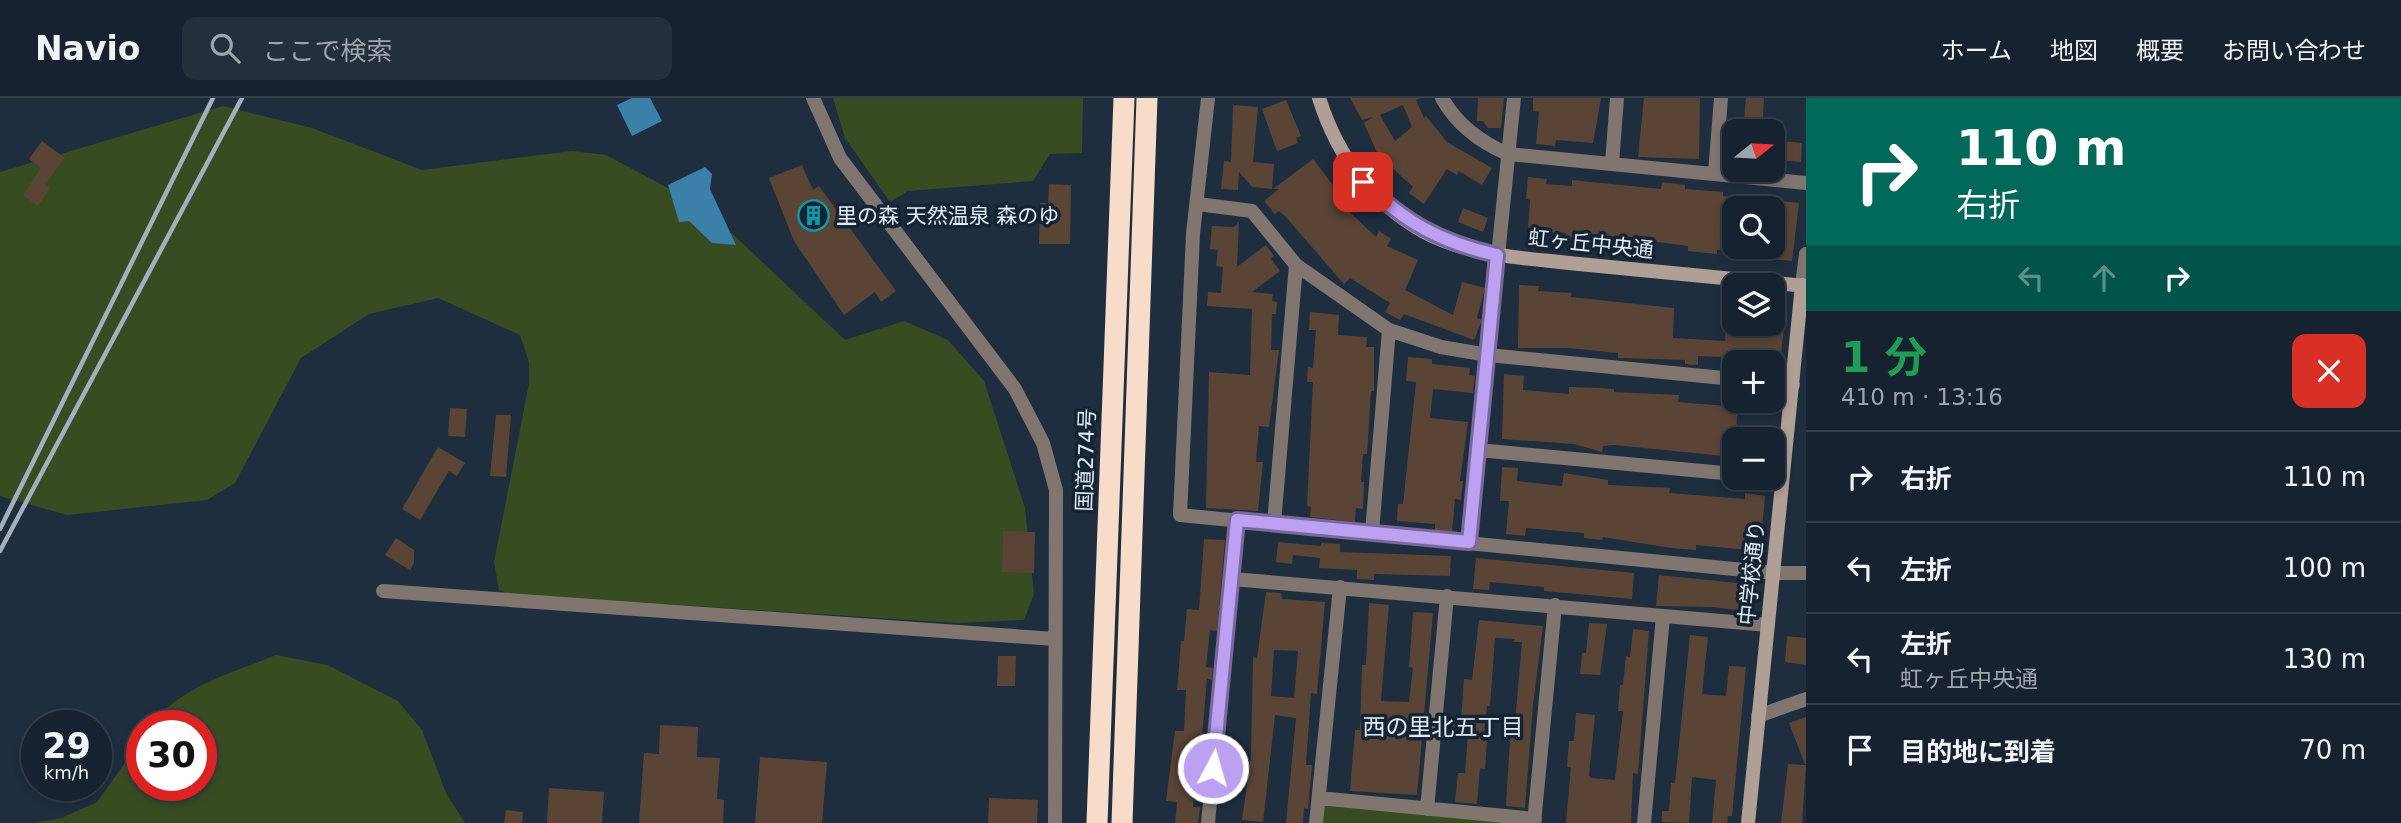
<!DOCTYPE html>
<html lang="ja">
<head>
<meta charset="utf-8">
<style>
	:root { --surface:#16222f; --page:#232f3b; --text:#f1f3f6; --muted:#9ea4aa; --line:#353f4b }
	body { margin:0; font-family:"DejaVu Sans","Noto Sans JP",sans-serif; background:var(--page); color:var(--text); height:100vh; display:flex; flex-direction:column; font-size:26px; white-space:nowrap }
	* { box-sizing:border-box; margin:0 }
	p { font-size:23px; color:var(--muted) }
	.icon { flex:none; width:38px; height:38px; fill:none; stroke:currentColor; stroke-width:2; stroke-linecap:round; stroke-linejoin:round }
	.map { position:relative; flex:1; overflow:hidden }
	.sheet { display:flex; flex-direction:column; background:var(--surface); width:595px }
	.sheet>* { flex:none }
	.hud { background:#00695c; color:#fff; overflow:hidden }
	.needle { width:46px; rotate:72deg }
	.fabs { position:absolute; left:1722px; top:21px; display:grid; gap:14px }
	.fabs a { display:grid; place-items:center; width:63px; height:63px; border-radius:14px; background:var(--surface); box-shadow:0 4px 10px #0003,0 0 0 2px var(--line); font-size:35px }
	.speed { position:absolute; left:21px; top:612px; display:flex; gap:14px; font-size:35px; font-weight:700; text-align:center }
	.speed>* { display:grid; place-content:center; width:91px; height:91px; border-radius:50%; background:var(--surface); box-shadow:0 4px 10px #0003,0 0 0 2px var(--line); line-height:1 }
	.speed small { font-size:18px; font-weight:400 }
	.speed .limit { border:10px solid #d22; background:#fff; color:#111 }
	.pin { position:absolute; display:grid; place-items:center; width:60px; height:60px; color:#fff; margin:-30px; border-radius:14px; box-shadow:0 4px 10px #0006 }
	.me { position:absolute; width:77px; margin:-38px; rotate:6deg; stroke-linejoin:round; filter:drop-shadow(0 0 5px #0008) }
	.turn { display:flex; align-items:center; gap:24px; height:147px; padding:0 35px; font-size:32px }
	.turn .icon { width:91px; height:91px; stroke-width:2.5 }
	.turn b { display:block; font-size:49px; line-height:60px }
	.lanes { display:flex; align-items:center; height:66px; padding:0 35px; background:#0003; justify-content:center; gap:35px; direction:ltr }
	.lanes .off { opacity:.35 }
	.round { display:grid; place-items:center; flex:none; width:74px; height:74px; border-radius:14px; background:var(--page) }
	.head { display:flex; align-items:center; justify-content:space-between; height:119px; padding:0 35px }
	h1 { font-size:42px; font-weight:700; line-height:52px; color:#1e9e55 }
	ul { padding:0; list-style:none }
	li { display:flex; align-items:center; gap:21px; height:91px; padding:0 35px; border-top:2px solid var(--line) }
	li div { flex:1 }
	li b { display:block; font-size:26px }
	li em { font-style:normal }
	header { display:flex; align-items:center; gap:42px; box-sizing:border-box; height:98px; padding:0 35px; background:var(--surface); border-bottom:2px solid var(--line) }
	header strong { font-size:33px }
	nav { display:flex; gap:38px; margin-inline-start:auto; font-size:24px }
	.search { width:490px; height:63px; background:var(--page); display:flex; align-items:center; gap:18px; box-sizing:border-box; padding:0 24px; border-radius:14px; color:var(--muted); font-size:26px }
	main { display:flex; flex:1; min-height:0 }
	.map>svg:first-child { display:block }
</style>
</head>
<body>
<header>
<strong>Navio</strong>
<div class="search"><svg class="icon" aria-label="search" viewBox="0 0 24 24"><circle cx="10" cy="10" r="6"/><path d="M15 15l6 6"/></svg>ここで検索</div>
<nav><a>ホーム</a><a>地図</a><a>概要</a><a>お問い合わせ</a></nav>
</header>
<main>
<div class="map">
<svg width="1806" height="725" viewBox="0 0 1806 725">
	<rect width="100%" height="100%" fill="#1e2e3f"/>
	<!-- green -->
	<path fill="#384c22" d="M833,0H1083L1082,55L1050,56L1033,83L908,93L890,104L845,40Z
		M223,8L312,30L422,72L572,53L606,57L705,110L845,242L904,223L948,242L984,283L1025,410L1034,496L1024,522L958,525L663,506L533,504L499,492L494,464L529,286V264L520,237L438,200L369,216L301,260L235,385L207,402L67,417L0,398V74Z
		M276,557L327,567L398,603L422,632L446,695L465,725H34L62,720L97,704L142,641V688H201V628H151C179,588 233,575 276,557Z
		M1319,700L1534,725H1316Z"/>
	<!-- water -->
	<path fill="#3a80a8" d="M632,0H650L662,23L632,38L617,7Z
		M705,69L712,76L710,91L736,147L712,145L689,123L679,124L668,87Z"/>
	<!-- building -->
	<path fill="#5a4436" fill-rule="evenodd" d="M1350,0H1420L1416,2L1424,20L1426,18L1447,44L1492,70L1482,87L1459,73L1457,77L1447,71L1424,106L1409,95L1413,89L1378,57L1364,25L1373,19L1362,22ZM1403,7L1412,29L1395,43L1380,17Z
		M1478,0H1504L1501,30H1488L1483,23H1477Z
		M1533,0H1601L1593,45L1556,42L1555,48L1536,46L1539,14L1533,13Z
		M1644,0H1700L1699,61L1638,59Z
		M1746,0H1764L1762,33H1743Z
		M1286,2L1301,38L1296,40L1298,45L1277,53L1262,11Z
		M1233,7L1258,9L1253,64L1274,66L1272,91L1252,89L1239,74L1238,92L1221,91L1224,63L1231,64Z
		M1773,42L1802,45L1801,64L1773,62Z
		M42,43L65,60L45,86L50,90L38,108L23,97L41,70L29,61Z
		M1313,61L1345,103L1341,106L1376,139L1379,133L1391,141L1387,148L1418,162L1405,192L1453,217L1462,184L1485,190L1477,220L1482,222L1474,242L1404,216L1400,222L1385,214L1390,205L1350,180L1344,186L1285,118L1279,113L1275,116L1264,103L1279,91H1273Z
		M802,67L813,92L819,88L896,193L881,204L875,194L844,217L794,143L769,80Z
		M1528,79L1547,81L1546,86L1572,88V82L1661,91L1662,84L1685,87V91L1723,94V98L1758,102V110H1734V153L1717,152V156L1688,153V148L1650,143V148L1633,146V143L1584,138L1583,142L1565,140L1566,135L1528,133L1530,102L1526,101Z
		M1049,86L1071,87L1070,146H1039L1040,105H1048Z
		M1779,103L1799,105L1792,163L1771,161Z
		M1463,110L1488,120L1483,134L1458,124Z
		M1239,124L1237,169L1266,147L1274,158L1271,161L1280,173L1252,194L1273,196L1272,203L1277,204L1276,216H1272L1271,252H1279L1269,329L1259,328L1256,364H1263L1258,413L1206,410L1209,274L1250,277L1252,211L1207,208L1208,194L1221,195L1223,169L1216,168L1218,152L1210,151L1212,128L1234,129Z
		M1519,187L1539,188L1538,193L1571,195V199L1674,210L1673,240L1725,243L1726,226L1771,227L1773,221L1785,222L1780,264L1721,266V259L1698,258V267L1685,266V262L1618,260V255L1569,250H1518Z
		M1310,214L1339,217L1338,237L1367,239L1366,249H1374V293H1371L1367,356H1363L1361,384H1364L1363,411L1356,410L1355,424L1310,419L1311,409L1307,408L1313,284H1307L1308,269L1313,270L1316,232H1309Z
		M1408,259L1432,261V266L1470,270L1469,277L1475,278L1473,295L1433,291L1430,320L1468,324L1460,383H1463L1461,402L1455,401L1452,434L1435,432V426L1397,423L1398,406H1403L1416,284L1406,283Z
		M1504,276L1524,278L1523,292L1569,296V289L1600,290L1614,291V294L1679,297L1678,304L1738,309L1734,359L1614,347L1603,348L1602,354L1574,346L1502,341Z
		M450,310L467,311L465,339L448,338Z
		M496,317H511L506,379L490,378Z
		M438,349L465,365L457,378L449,373L420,422L402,411Z
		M1502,369L1518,370L1517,383L1562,388L1564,375L1608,382V387L1670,390L1669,395L1745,401V395L1765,398L1760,453L1696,447V452L1671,450L1603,439L1602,442L1584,440V435L1526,430L1525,438L1506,436L1509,403H1500Z
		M1003,433L1035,434L1034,475L1002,474Z
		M396,440L414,452V465L410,472L385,457Z
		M1204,441L1225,442L1217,533L1210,532L1206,569L1213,570L1212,582L1207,581L1200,665L1204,666L1203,681H1195L1193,709H1200L1198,725H1175L1177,704L1166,703L1175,633H1184L1186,592H1177L1181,543H1184L1187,511L1199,512Z
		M1278,444L1321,448V445L1340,446V454L1451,458L1450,478L1374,476V482L1357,481V472L1319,470L1320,460L1293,457L1292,466L1276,464Z
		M1476,460L1634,475L1632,501L1544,493V489L1490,484L1489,492L1473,491Z
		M1659,477L1757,487L1754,514L1713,509L1656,508Z
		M1266,494L1281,495L1282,501L1325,504L1317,596L1311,595L1306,667H1312L1308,711L1304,710L1303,725H1286L1296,620L1275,617L1263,724L1242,722L1251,658L1253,559L1257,560ZM1274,552L1298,553L1294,600L1271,598Z
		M1369,505L1389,507L1381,603L1409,604L1413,570L1409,569L1413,514L1433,515L1417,697L1350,693L1355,632H1360L1362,567H1366Z
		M1479,522L1543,528L1533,607L1525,710L1506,708L1511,624H1515L1522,544H1514L1515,541L1495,540L1490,608H1487L1483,643H1487L1485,671L1480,670L1477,706L1455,704L1458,675H1465L1468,635L1452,633L1453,621L1461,622L1464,581L1472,582Z
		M1589,525L1607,526L1600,577L1580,576L1582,555H1586Z
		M1633,531L1649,533L1638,676L1633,675L1631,725H1566L1571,669H1567L1569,643H1574L1576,615L1595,617L1589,677L1591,680L1615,682L1623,613H1618L1620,587H1623L1626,558L1630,559Z
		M1690,537L1708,539L1702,596L1726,598L1729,568L1746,569L1732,718H1728L1727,725H1712L1716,682L1692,679L1689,725L1662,724V713H1669L1671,685H1675Z
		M1787,538L1806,540V567L1785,564Z
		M998,558H1016L1015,588H997Z
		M1806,619V666H1805L1789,625Z
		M660,627L698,629L697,659L720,660L717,701L724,702L723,725H639L644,655L659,656Z
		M760,659L827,664L822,725H755Z
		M1788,666L1806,667L1802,725H1781Z
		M549,690L604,694L602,725H547Z
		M989,700L1038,702L1037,725H988Z
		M506,712L523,714L522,725H504Z"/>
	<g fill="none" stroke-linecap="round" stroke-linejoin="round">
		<!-- street -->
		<path stroke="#81766f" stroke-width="14" d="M813,0L840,60L1015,291L1043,345L1056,392L1055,725
			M1208,0L1193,136L1180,417L1775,475H1806
			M1442,0C1457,27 1480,44 1508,56L1806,85
			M1612,65L1617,0
			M1715,75L1721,0
			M1198,106L1252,113L1296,167L1389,232L1441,249L1488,257L1734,281
			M1802,187L1806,156
			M1773,285L1793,287
			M1478,352L1734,376
			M1274,425L1296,167
			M1372,434L1389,232
			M1469,444L1514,0
			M1233,481L1768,527
			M383,493L1055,541
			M1758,618L1806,601
			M1319,700L1535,721
			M1427,711L1447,498
			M1208,725L1237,422
			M1316,725L1340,489
			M1534,725L1555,507
			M1644,725L1663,518"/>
		<!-- secondary -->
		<path stroke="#b09f94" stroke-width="14" d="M1319,0C1337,57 1371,104 1424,134C1470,159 1528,160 1579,166C1655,174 1730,180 1806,188
			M1748,725L1802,187"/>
		<!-- highway -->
		<path stroke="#f7dcca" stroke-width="21" d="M1097,725L1124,0
			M1122,725L1147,0"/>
		<!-- rail -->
		<path stroke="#a3afbc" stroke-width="4.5" d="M0,431L213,0
			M0,453L242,0"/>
	</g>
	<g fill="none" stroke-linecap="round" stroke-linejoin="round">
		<defs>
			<path id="route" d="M1213,670L1237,422L1469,444L1497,157C1439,144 1405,124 1363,84"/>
		</defs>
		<!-- route casing -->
		<use href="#route" stroke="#7a689d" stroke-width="18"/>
		<!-- route -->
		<use href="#route" stroke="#bca0f2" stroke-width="12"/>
	</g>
	<!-- icons -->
	<defs>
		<symbol id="building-ring" viewBox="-11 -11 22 22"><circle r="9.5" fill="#152435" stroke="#0f9aa8" stroke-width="1.5"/><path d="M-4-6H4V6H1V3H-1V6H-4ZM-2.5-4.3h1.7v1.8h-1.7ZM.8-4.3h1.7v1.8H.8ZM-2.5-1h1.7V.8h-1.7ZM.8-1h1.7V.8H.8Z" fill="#0f9aa8"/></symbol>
	</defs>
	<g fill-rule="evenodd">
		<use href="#building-ring" x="796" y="100" width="35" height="35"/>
	</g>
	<g text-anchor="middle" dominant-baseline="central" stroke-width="7" stroke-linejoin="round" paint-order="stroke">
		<!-- poi labels -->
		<g font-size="21" fill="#e2ecf7" stroke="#152435" text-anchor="start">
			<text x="836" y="118">里の森 天然温泉 森のゆ</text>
		</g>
		<!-- street labels -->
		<g font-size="21" fill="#e2ecf7" stroke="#152435">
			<text transform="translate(1591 146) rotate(6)">虹ヶ丘中央通</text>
			<text transform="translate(1086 362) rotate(-88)">国道274号</text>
			<text transform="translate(1752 475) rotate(-84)">中学校通り</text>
		</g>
		<!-- neighbourhood labels -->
		<g font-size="23" fill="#e2ecf7" stroke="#152435">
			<text x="1443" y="629">西の里北五丁目</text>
		</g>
	</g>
</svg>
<div class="fabs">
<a><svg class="needle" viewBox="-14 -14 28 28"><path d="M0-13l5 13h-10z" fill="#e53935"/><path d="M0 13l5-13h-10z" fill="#9ea4aa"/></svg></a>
<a><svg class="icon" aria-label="search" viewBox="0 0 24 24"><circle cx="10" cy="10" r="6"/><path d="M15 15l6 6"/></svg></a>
<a><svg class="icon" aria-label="layers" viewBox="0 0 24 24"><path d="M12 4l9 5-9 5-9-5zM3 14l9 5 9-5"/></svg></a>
<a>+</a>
<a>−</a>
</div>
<div class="speed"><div>29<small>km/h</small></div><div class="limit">30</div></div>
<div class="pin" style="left:1363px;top:84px;background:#d93025"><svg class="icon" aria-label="arrive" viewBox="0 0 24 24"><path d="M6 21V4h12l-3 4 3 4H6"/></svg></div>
<svg class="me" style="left:1213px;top:670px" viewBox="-20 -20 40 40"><circle r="17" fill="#bca0f2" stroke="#fff" stroke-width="3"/><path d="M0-11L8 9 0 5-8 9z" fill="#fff"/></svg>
</div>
<section class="sheet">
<div class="hud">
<div class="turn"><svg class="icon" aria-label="right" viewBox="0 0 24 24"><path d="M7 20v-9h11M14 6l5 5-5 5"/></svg><div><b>110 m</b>右折</div></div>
<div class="lanes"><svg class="icon off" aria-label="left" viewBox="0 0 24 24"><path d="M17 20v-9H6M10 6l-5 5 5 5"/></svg><svg class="icon off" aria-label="ahead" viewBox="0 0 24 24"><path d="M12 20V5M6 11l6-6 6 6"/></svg><svg class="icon" aria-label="right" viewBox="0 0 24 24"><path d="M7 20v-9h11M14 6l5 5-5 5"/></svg></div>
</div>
<div class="head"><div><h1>1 分</h1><p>410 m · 13:16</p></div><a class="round" style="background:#d93025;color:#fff"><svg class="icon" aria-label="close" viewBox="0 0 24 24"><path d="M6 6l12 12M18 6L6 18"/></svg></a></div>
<ul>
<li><svg class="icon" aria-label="right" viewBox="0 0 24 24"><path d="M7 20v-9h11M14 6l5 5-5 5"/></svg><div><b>右折</b></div><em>110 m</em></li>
<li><svg class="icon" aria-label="left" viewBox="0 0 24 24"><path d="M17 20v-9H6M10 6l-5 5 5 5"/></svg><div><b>左折</b></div><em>100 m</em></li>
<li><svg class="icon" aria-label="left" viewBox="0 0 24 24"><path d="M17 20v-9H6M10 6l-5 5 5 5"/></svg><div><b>左折</b><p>虹ヶ丘中央通</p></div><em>130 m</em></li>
<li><svg class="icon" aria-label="arrive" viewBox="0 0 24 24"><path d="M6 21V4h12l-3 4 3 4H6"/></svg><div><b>目的地に到着</b></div><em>70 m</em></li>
</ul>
</section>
</main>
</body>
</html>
